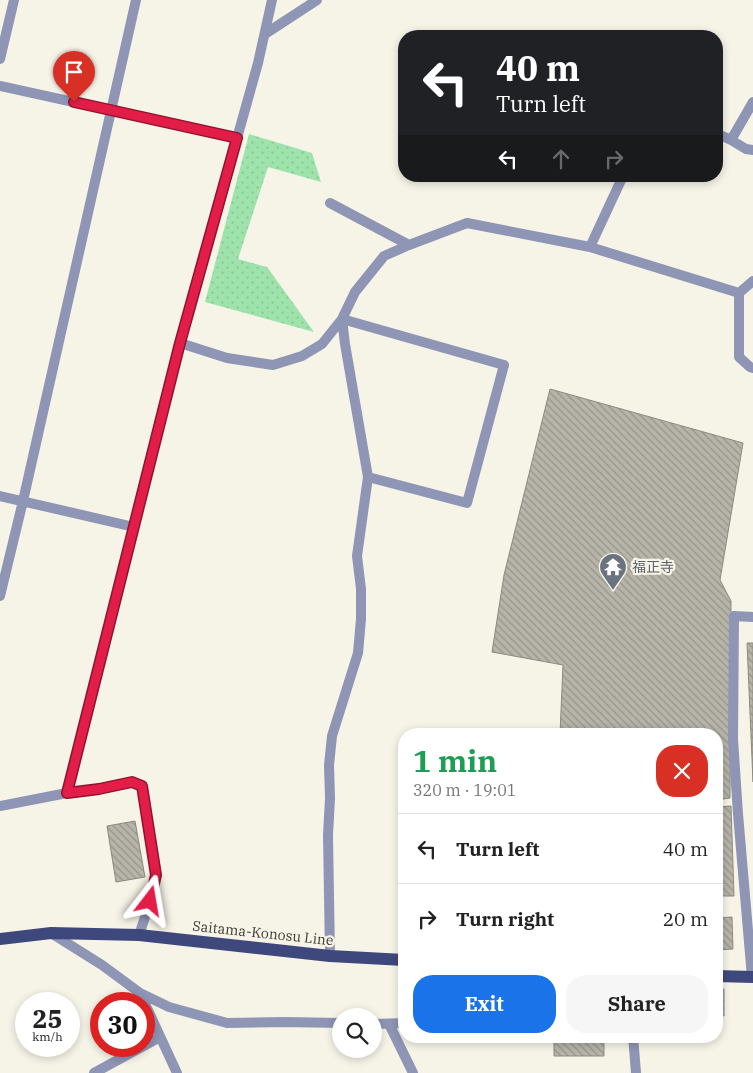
<!DOCTYPE html>
<html lang="en">
<head>
<meta charset="utf-8">
<style>
	:root { --surface:#fff; --page:#f6f6f6; --text:#222; --muted:#767676; --line:#e0e0e0; --accent:#1a73e8 }
	body { margin:0; font-family:"IBM Plex Serif","Noto Sans JP",serif; background:var(--page); color:var(--text); height:100vh; display:flex; flex-direction:column; font-size:19px; white-space:nowrap }
	* { box-sizing:border-box; margin:0 }
	p { font-size:16px; color:var(--muted) }
	.icon { flex:none; width:28px; height:28px; fill:none; stroke:currentColor; stroke-width:2; stroke-linecap:round; stroke-linejoin:round }
	.map { position:relative; flex:1; overflow:hidden }
	.sheet { position:absolute; left:398px; top:728px; width:325px; height:315px; display:flex; flex-direction:column; background:var(--surface); border-radius:20px; box-shadow:0 2px 8px #0003 }
	.sheet>* { flex:none }
	.top-card { position:absolute; left:398px; top:30px; width:325px; height:152px; border-radius:20px; box-shadow:0 2px 8px #0003; background:#202124; color:#fff; overflow:hidden }
	.fabs { position:absolute; left:332px; top:1008px; display:grid; gap:10px }
	.fabs a { display:grid; place-items:center; width:50px; height:50px; border-radius:50%; background:var(--surface); box-shadow:0 2px 8px #0003; font-size:25px }
	.speed { position:absolute; left:15px; top:992px; display:flex; gap:10px; font-size:25px; font-weight:700; text-align:center }
	.speed>* { display:grid; place-content:center; width:65px; height:65px; border-radius:50%; background:var(--surface); box-shadow:0 2px 8px #0003; line-height:1 }
	.speed small { font-size:12px; font-weight:400 }
	.speed .limit { border:8px solid #d22; background:#fff; color:#111 }
	.pin { position:absolute; display:grid; place-items:center; width:42px; height:42px; color:#fff; margin:-51px -21px; border-radius:50% 50% 50% 0; rotate:-45deg; box-shadow:0 0 5px #0007 }
	.pin .icon { rotate:45deg }
	.me { position:absolute; width:55px; margin:-28px; rotate:14deg; stroke-linejoin:round; filter:drop-shadow(0 0 4px #0008) }
	.turn { display:flex; align-items:center; gap:18px; height:105px; padding:0 15px; font-size:22px }
	.turn .icon { width:65px; height:65px; stroke-width:2.5 }
	.turn b { display:block; font-size:35px; line-height:42px }
	.lanes { display:flex; align-items:center; height:48px; padding:0 15px; background:#0003; justify-content:center; gap:25px; direction:ltr }
	.lanes .off { opacity:.35 }
	.round { display:grid; place-items:center; flex:none; width:52px; height:52px; border-radius:20px; background:var(--page) }
	.headline { display:flex; align-items:center; justify-content:space-between; height:85px; padding:0 15px }
	h1 { font-size:30px; font-weight:800; line-height:38px; color:#1e9e55 }
	.button { display:flex; gap:10px; margin-top:auto; padding:10px 15px }
	.button a { flex:1; height:58px; border-radius:20px; background:var(--accent); color:#fff; font-size:20px; font-weight:800; line-height:58px; text-align:center }
	.button a+a { background:var(--page); color:var(--text) }
	ul { padding:0; list-style:none }
	li { display:flex; align-items:center; gap:15px; height:70px; padding:0 15px; border-top:1px solid var(--line) }
	li div { flex:1 }
	li b { display:block; font-size:19px }
	li em { font-style:normal }
	.map>svg:first-child { display:block }
</style>
</head>
<body>
<div class="map">
<svg width="753" height="1073" viewBox="0 0 753 1073">
	<defs>
		<pattern id="grass-dots" width="8" height="8" patternUnits="userSpaceOnUse" patternTransform="scale(1.25)"><rect width="8" height="8" fill="#9ee3ac"/><path d="M2 2h.1M6 6h.1" fill="none" stroke="#89c495" stroke-width="1.8" stroke-linecap="round"/></pattern>
		<pattern id="building-back-hatch" width="6" height="6" patternUnits="userSpaceOnUse" patternTransform="scale(1.25)"><rect width="6" height="6" fill="#b7b5aa"/><path d="M-1 5l2 2M0 0l6 6M5-1l2 2" fill="none" stroke="#96948b"/></pattern>
	</defs>
	<rect width="100%" height="100%" fill="#f6f4e7"/>
	<!-- grass -->
	<path fill="url(#grass-dots)" d="M249,134L312,153L321,182L268,167L238,259L267,267L314,332L205,302Z"/>
	<!-- building -->
	<path fill="url(#building-back-hatch)" stroke="#8c8a7f" d="M550,389L743,443L720,580L731,601L730,798L716,800V734H560L563,665L492,652L504,575Z
		M747,643H753V782Z
		M731,806L734,896H716V807Z
		M135,821L145,877L116,882L107,826Z
		M732,917L733,949L716,950V918Z
		M716,989H724V1016H716Z
		M554,1036H604V1056H554Z"/>
	<g fill="none" stroke-linecap="round" stroke-linejoin="round">
		<!-- street -->
		<path stroke="#8e95b5" stroke-width="10" d="M265,34L317,0
			M0,59L14,0
			M0,86L237,138
			M716,133L731,140L753,102
			M731,140L746,149L753,150
			M330,203L409,245
			M590,247L739,293V357L750,367L753,368
			M739,293L753,281
			M180,343L227,358L273,365L302,356L322,344L342,319L504,365L467,503L368,477
			M0,496L134,527
			M0,596L23,501L136,0
			M67,793L180,343L258,63L272,0
			M0,806L67,793L99,789L131,782L142,785L156,875L146,914L139,935
			M51,933L102,965L140,993L177,1073
			M330,956L328,835L330,798L329,765L332,736L358,653L361,619V589L357,556L368,477L345,344L342,319L355,292L384,256L409,245L467,223L590,247L623,176
			M752,977L738,814L733,739L734,616L753,617
			M140,993L169,1007L227,1023L285,1022L341,1023
			M374,1024L404,1023
			M389,1024L413,1073
			M633,1036L636,1073
			M94,1073L160,1037"/>
		<!-- primary -->
		<path stroke="#3f487d" stroke-width="12" d="M0,939L51,933L139,935L330,956L404,960
			M716,976L753,977"/>
	</g>
	<g fill="none" stroke-linecap="round" stroke-linejoin="round">
		<defs>
			<path id="route" d="M74,102L237,138L180,343L67,793L99,789L132,782L142,786L156,875L150,901"/>
		</defs>
		<!-- route casing -->
		<use href="#route" stroke="#92132f" stroke-width="12"/>
		<!-- route -->
		<use href="#route" stroke="#e11d48" stroke-width="9"/>
	</g>
	<!-- icons -->
	<defs>
		<symbol id="temple-pin" viewBox="-11 -11 22 30"><path d="M0 17L-7.5 6A9.5 9.5 0 1 1 7.5 6Z" fill="#6b7280" stroke="#f6f4e7"/><path d="M0-6L5-2H3V0L6.5 2.5H4V6H1.5V3h-3V6H-4V2.5H-6.5L-3 0V-2H-5Z" fill="#fff"/></symbol>
	</defs>
	<g fill-rule="evenodd">
		<use href="#temple-pin" x="597" y="551" width="32" height="43"/>
	</g>
	<g text-anchor="middle" dominant-baseline="central" stroke-width="4.5" stroke-linejoin="round" paint-order="stroke">
		<!-- worship labels -->
		<g font-size="14" fill="#5b616d" stroke="#f6f4e7" text-anchor="start">
			<text x="632" y="567">福正寺</text>
		</g>
		<!-- street labels -->
		<g font-size="14" fill="#3d3c37" stroke="#f6f4e7">
			<text transform="translate(263 933) rotate(6)">Saitama-Konosu Line</text>
		</g>
	</g>
</svg>
<div class="fabs">
<a><svg class="icon" aria-label="search" viewBox="0 0 24 24"><circle cx="10" cy="10" r="6"/><path d="M15 15l6 6"/></svg></a>
</div>
<div class="speed"><div>25<small>km/h</small></div><div class="limit">30</div></div>
<div class="pin" style="left:74px;top:102px;background:#d93025"><svg class="icon" aria-label="arrive" viewBox="0 0 24 24"><path d="M6 21V4h12l-3 4 3 4H6"/></svg></div>
<svg class="me" style="left:150px;top:901px" viewBox="-20 -20 40 40"><path d="M0-17L14 15 0 8-14 15z" fill="#e11d48" stroke="#fff" stroke-width="4"/></svg>
<div class="top-card">
<div class="turn"><svg class="icon" aria-label="left" viewBox="0 0 24 24"><path d="M17 20v-9H6M10 6l-5 5 5 5"/></svg><div><b>40 m</b>Turn left</div></div>
<div class="lanes"><svg class="icon" aria-label="left" viewBox="0 0 24 24"><path d="M17 20v-9H6M10 6l-5 5 5 5"/></svg><svg class="icon off" aria-label="ahead" viewBox="0 0 24 24"><path d="M12 20V5M6 11l6-6 6 6"/></svg><svg class="icon off" aria-label="right" viewBox="0 0 24 24"><path d="M7 20v-9h11M14 6l5 5-5 5"/></svg></div>
</div>
<section class="sheet">
<div class="headline"><div><h1>1 min</h1><p>320 m · 19:01</p></div><a class="round" style="background:#d93025;color:#fff"><svg class="icon" aria-label="close" viewBox="0 0 24 24"><path d="M6 6l12 12M18 6L6 18"/></svg></a></div>
<ul>
<li><svg class="icon" aria-label="left" viewBox="0 0 24 24"><path d="M17 20v-9H6M10 6l-5 5 5 5"/></svg><div><b>Turn left</b></div><em>40 m</em></li>
<li><svg class="icon" aria-label="right" viewBox="0 0 24 24"><path d="M7 20v-9h11M14 6l5 5-5 5"/></svg><div><b>Turn right</b></div><em>20 m</em></li>
</ul>
<div class="button"><a>Exit</a><a>Share</a></div>
</section>
</div>
</body>
</html>
